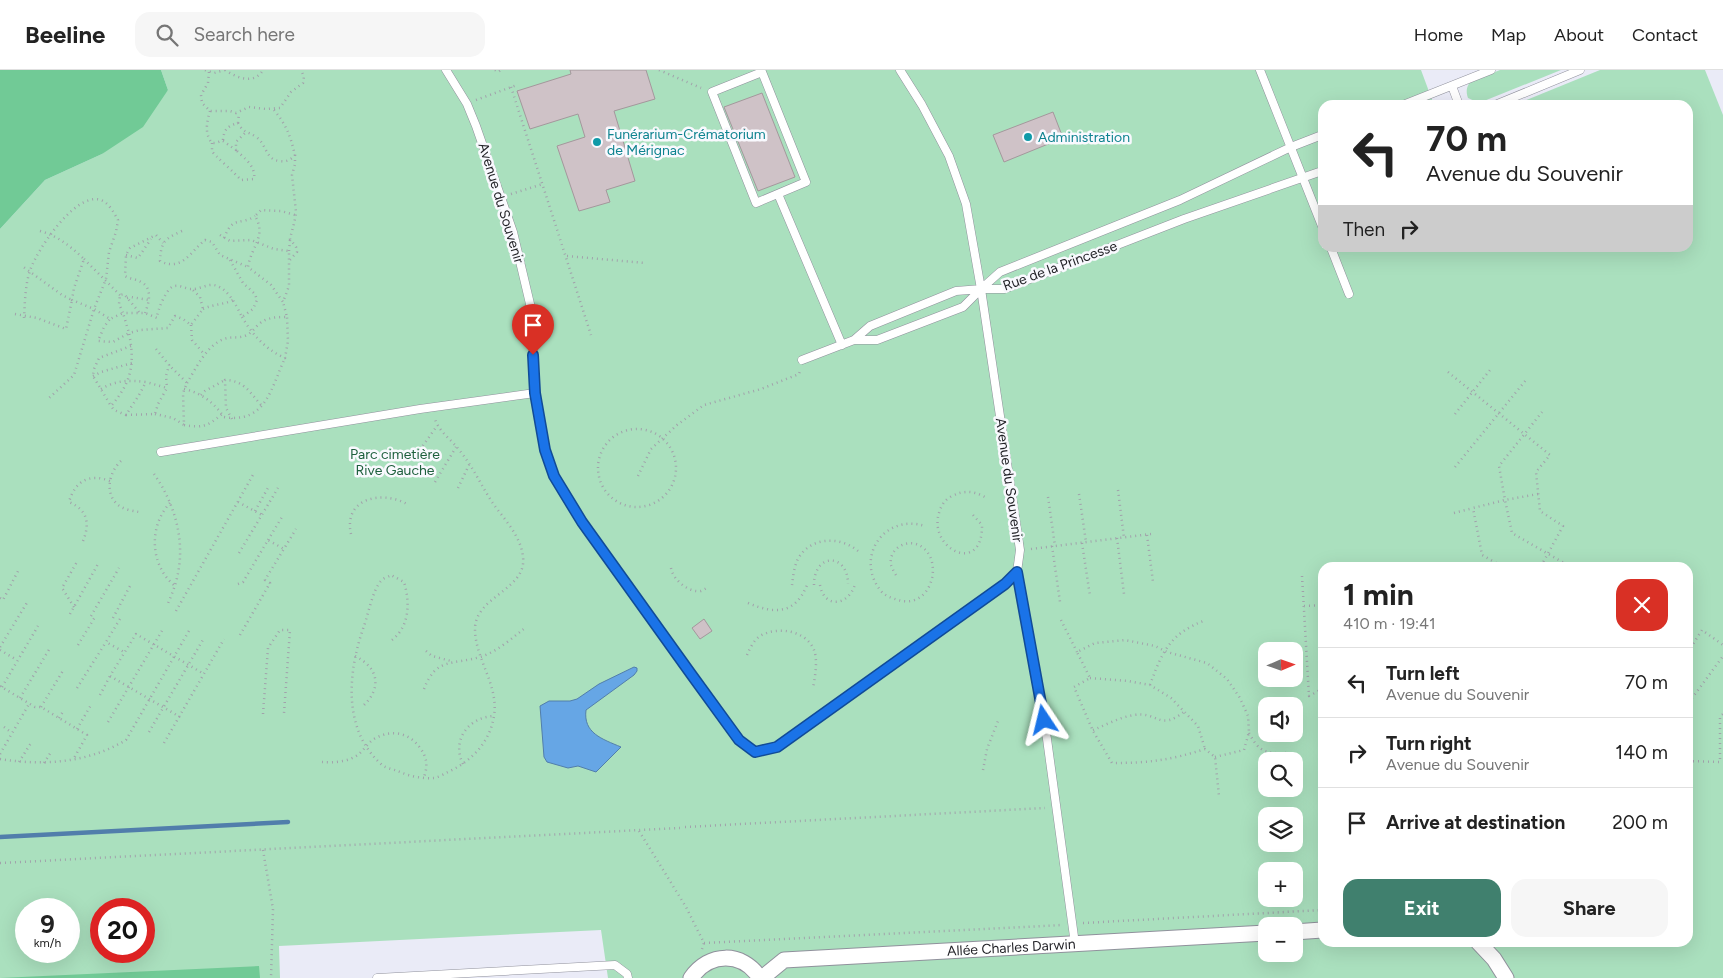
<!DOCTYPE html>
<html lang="en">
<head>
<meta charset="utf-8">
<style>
	:root { --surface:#fff; --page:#f6f6f6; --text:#222; --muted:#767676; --line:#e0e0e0; --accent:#40806e }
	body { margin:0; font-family:Figtree,sans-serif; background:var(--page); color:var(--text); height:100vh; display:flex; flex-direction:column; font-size:19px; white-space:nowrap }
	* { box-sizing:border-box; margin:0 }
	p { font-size:16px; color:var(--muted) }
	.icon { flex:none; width:28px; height:28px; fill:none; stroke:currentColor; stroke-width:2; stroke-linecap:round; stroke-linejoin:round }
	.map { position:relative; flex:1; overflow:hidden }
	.panel { position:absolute; left:1318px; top:492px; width:375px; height:385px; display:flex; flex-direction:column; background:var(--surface); border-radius:15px; box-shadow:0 5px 20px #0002 }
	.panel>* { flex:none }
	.hud { position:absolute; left:1318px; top:30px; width:375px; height:152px; border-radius:15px; box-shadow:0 5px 20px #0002; background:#fff; color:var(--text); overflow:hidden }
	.needle { width:32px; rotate:88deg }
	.buttons { position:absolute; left:1258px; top:572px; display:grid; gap:10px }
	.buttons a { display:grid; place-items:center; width:45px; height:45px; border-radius:10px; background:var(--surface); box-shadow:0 5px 20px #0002; font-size:25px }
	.speed { position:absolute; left:15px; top:828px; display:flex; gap:10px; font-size:25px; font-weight:700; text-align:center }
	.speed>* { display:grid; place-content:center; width:65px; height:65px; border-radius:50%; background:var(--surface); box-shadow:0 5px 20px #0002; line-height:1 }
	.speed small { font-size:12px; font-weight:400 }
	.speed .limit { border:8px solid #d22; background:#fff; color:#111 }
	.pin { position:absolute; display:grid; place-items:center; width:42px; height:42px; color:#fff; margin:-51px -21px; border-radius:50% 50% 50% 0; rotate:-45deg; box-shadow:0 0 5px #0007 }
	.pin .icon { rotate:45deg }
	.me { position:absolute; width:55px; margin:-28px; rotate:350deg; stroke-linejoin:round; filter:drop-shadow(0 0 4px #0008) }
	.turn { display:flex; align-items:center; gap:18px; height:105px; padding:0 25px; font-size:22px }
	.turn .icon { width:65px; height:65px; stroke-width:2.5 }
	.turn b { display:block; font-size:35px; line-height:42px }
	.then { display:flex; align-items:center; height:48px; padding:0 25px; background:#0003; gap:10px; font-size:19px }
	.round { display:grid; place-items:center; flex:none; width:52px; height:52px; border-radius:15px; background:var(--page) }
	.headline { display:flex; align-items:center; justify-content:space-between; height:85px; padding:0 25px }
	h1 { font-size:30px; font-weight:700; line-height:38px }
	.action { display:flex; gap:10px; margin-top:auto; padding:10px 25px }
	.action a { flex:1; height:58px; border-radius:15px; background:var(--accent); color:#fff; font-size:20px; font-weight:700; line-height:58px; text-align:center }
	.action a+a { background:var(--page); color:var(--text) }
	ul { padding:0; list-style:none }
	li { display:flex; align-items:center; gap:15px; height:70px; padding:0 25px; border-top:1px solid var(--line) }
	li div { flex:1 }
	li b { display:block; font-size:19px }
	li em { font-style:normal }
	header { display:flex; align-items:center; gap:30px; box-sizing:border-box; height:70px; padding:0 25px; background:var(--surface); border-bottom:1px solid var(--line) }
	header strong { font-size:24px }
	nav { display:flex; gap:28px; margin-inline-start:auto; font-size:18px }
	.search { width:350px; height:45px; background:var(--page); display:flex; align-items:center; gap:12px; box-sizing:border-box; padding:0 18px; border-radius:15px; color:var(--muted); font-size:19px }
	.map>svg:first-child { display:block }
</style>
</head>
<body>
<header>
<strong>Beeline</strong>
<div class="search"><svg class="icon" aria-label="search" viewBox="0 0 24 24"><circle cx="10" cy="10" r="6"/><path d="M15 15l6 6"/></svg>Search here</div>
<nav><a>Home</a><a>Map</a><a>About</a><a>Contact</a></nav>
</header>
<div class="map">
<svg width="1723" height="908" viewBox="0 0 1723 908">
	<rect width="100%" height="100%" fill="#eaebf7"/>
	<!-- green -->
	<path fill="#aae0be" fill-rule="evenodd" d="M161,0H1421L1434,35H1322V178H1688V35H1514L1600,0H1705L1723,45V908H608L601,860L279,876L280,908H0V159L45,110L102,84L168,20ZM1322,498H1688V872H1322ZM1266,581H1294V609H1266ZM1266,636H1294V664H1266ZM1266,691H1294V719H1266ZM1266,746H1294V774H1266ZM1266,801H1294V829H1266ZM26,839H69V881H26ZM101,839H144V881H101ZM1266,856H1294V884H1266Z
		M1500,0H1561L1479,33L1468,28C1466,22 1466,18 1470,12Z"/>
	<!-- forest -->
	<path fill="#71ca96" d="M0,0H161L168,20L143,57L102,84L45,110L0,159Z
		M259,896L260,908H0Z"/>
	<!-- water -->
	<path fill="#66a6e5" stroke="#517eab" d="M634,597L637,598V601L634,605L586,640C583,663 602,669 621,677L596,702L578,696L568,698L547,692L544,687L540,636L549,631H570L577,629L599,614Z"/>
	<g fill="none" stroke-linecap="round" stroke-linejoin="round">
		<!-- stream -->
		<path stroke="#517eab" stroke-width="4.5" d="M0,767L288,752"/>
	</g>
	<!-- building -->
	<path fill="#cfc2c7" stroke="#a4979c" d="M570,0H646L655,29L614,41L635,111L606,120L610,132L579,141L557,76L585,67L578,44L530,59L517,21L571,4Z
		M762,23L795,107L758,121L724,37Z
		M1053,42L1063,68L1004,92L993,65Z
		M704,549L712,561L700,569L692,558Z"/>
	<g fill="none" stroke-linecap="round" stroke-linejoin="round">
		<defs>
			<path id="lane" d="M446,0L467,34L476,56L513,162L531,238L535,323L545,380L554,406L582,452L691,605L739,670L755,682L777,677L1005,514L1017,502L1020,480L981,219L966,134L949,86L922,35L900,0
				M1260,0L1322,156
				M762,2L806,112L756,133L712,22Z
				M1452,16L1459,35
				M1403,35L1491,0
				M1495,35L1580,0
				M1322,65L1291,77L1180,130L1000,202L981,219H1004L1184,149L1322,101
				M778,124L842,275
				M1331,178L1349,224
				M802,290L854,270H877L963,237L981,219L956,221L870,256L854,270
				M161,382L420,339L535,323
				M1017,502L1047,669L1075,874
				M377,908L615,895L627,904L628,908"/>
			<g id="street">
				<path d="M1294,862L1322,860"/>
				<path d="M1478,872L1494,889L1506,908"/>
				<path d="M691,908C709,882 742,881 760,908"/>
				<path id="s1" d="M762,908L784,890L1266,863"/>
			</g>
		</defs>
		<!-- lane casing -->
		<use href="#lane" stroke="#90919c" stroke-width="9"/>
		<!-- street casing -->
		<use href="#street" stroke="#90919c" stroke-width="17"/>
		<!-- path -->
		<path stroke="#a1a2ab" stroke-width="2.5" stroke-dasharray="1 4" stroke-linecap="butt" d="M205,0L214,3L225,0
			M225,0C237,8 254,15 263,0
			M495,0L498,2L501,0
			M659,0L701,18
			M209,2L208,13L201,25L202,33L210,41H230L236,43L249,37L266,39L280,38L291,22L303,13L304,7L301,0
			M511,17L591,265
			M476,30L517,15
			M210,41C207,52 204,63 212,73H216L223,70C224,60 227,56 238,53L239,43
			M238,53C244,64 248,61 256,67C267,74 265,90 280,91C286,92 291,90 295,85C290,65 287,56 274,40
			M223,71L236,80V72L245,63
			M212,73C212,74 212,79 212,81C214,85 236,104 241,110L254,109C256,96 244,88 236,80
			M295,85V94L292,105L296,142C295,152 292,160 290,169L296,177L297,182L289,191V216L283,232L271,215L248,197C251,177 267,166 255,146L261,140L281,141L295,145
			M511,124L543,114
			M40,161C58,166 70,176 84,189L74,218L72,230L94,239L110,249L123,243L129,263L113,272L98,271L104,257L110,249
			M182,161C164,169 161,172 160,191C182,202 190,182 205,170L212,172L220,185L248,197
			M220,165L230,171L251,170L274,179L289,181V191
			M224,168C233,145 240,156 255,146
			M289,181L290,170
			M126,185L138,188L151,169
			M567,186L645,193
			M84,189L120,225
			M127,228L131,227L149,230
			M203,239C213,234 223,235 233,230
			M139,242L124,224L120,225L119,234L123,243H145L157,248C157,241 167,216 175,216C180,215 186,219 191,219C198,220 206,214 214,215C228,218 236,235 242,247L253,239L257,230L255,224L243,213L230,190
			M145,243C149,233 153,218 141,212C136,209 130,209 125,206L126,185L130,178L156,165L163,173
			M15,244L37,248L66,259L72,230L62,225L22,196
			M242,247C252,264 266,280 285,288L288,271L287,247
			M24,248C25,232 25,213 31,198C38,179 76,121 101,130C109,133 114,143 118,150L116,162L109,182L106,209L94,239L74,305L48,329
			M191,255L192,270L205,285
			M131,276L99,288L94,299L93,306L111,336C132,312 135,293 129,263L140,260L168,258L175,246L183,249L191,255L203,239L200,227L193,220
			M156,279L169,295L166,306L167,318
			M1448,302L1550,385L1536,402L1540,441L1563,456L1540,498
			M93,306L101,302L132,293
			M187,313C196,298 207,275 224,269C232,266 239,269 247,265C251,263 254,259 258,255C266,247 277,247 287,247L283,232
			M101,319C117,310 128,310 146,312L139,325L126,345L114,340L111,336
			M184,319C202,323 214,333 224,347C266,354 271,318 285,288
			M201,325L205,321L225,310
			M155,344L173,348L184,355L183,323L187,313L169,295
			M1455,344L1490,300
			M126,345L155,344L158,334L167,318L146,312
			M232,349L226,338L225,310C244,310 251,324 262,336
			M184,355C202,358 207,357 222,344
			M598 398a39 39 0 1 1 78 0a39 39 0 1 1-78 0Z
			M414,388L437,356
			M121,391C110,401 104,422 117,434C122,439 132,441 139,442
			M1455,397L1526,310
			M154,404C174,432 185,469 178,503C176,515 171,526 167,536
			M638,406L651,379L677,355L704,335L761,319L799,304L800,301
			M435,412L456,377
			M458,418L469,395
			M1118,420L1124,468
			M1079,424L1086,472
			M1538,424L1505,430L1512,463L1569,496
			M1048,427L1055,476
			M238,432L262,445
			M170,433C149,455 149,495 175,516
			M255,441L269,416
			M1454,443L1473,438
			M973,445L982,455C983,507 925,478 940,440C942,434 946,429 952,426C964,420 974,421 985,427
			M351,464C343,428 382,420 407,434
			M1147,465L1153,512
			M1117,468L1124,524
			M268,470L282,447
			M83,471C90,454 88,440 69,432C75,411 89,403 110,411
			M1082,473L1090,526
			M1052,476L1060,532
			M1031,479L1151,464
			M239,483L278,418
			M671,498C673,510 689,523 701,521C704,520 706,518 709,517
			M1505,498L1482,485L1473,438L1505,430L1499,396L1542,342
			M896,505C894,502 892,498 891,495C888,478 909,467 922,477C944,492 931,540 898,530C892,528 885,526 881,521C854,488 884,443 925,456
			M1302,506L1309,626L1322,619
			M238,514L243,512L268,470L284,479
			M792,515C793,507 794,498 797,491C808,467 839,465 858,481
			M814,515C814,482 848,483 848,514
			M820,515C824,539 849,536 855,514
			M0,528L3,530L18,501
			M748,533C774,544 795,545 807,515
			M1304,536L1322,535
			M74,537L62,518L78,490
			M176,541L254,403
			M70,544L98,494
			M91,546L119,498
			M113,548L130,516
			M120,549L106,572L124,582
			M1061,550L1077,582
			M240,565L270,513L265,510L296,459
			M392,570C410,556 410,532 404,512L391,505C388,507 383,508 381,511C373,519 368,545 364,556C348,601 342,659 381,694C385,698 392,699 398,701C408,706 423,709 434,708C439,707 444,704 448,702C472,691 490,672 494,646C499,615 475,589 475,559C475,526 527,520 523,487C521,466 504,449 492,432C481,415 473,397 460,381C452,370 439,362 435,349
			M78,575L95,547
			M0,577L28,531
			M0,580L17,590
			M426,581L432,586L451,591
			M1688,582L1702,560L1723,575
			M747,585C750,578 754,570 760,566C777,556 806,560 814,580C818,591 815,607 813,618
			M355,586C379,598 382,618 363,636
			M1090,608L1128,611L1150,615L1171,628L1198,656L1205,679
			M1150,615C1162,582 1170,563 1206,550
			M0,616L35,637H41L87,665L73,690
			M2,617L38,556
			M77,618L106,572
			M424,619C436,587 453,595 480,587C497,582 512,568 525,558
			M100,625L110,606
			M20,628L50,578
			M1688,631H1690L1723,586
			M41,637L64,599
			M263,644L268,578L280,560H290L284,643
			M180,647L110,606L136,564L204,604
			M59,648L64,640
			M108,652L163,559
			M4,657L12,663
			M77,659L91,635
			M1093,660C1106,655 1120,647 1134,645C1158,641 1159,662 1185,641
			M149,662L204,568
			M1249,663C1259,682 1266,684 1287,683
			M164,673L224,569
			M0,684L29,634
			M1215,687L1244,680L1249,662L1248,646L1240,628L1227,609L1207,593L1167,582L1155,576L1125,570L1095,573L1077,582L1090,608L1074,617L1093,661L1112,693C1149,693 1171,690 1205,679L1215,687L1219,726
			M0,689C43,696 88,693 126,670L190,559
			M1688,691L1720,692V647L1723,644
			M19,692L31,673
			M322,692C333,693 349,692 359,684C365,679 369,671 376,668C392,659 410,663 420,678C427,687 428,696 424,707
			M44,693L51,682
			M463,694C451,670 469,647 494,646
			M983,700L987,679L998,651
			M685,757L1045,738
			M639,761L686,837L704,873L702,879
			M263,780L273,839L271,908
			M0,793L680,758
			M1083,853L1322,840
			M704,873L1062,855"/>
		<!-- lane -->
		<use href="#lane" stroke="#fff" stroke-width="8"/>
		<!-- street -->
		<use href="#street" stroke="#fff" stroke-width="15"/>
	</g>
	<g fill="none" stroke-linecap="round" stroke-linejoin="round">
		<defs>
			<path id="route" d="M533,285L535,323L545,380L554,406L582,452L691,604L739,670L755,682L777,677L1005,514L1017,502L1044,650"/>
		</defs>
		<!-- route casing -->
		<use href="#route" stroke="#114b97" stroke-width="12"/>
		<!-- route -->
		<use href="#route" stroke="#1a73e8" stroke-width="9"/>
	</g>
	<!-- markers -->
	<g fill="#0f9aa8" stroke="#f9f9fe" stroke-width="2">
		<circle cx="1028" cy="67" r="5"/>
		<circle cx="597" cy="72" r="5"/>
	</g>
	<g text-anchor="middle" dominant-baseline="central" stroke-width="5" stroke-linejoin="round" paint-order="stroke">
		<!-- culture labels -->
		<g font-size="14" fill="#0d838f" stroke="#f9f9fe" text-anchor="start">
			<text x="607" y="64">Funérarium-Crématorium<tspan x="607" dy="16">de Mérignac</tspan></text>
			<text x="1038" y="67">Administration</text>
		</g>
		<!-- street labels -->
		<g font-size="14" fill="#1f1f24" stroke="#f9f9fe">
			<text transform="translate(501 133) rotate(73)">Avenue du Souvenir</text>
			<text transform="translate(1060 196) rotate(-20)">Rue de la Princesse</text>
			<text transform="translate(1009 410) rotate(82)">Avenue du Souvenir</text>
			<text stroke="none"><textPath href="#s1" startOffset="256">Allée Charles Darwin</textPath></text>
		</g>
		<!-- park labels -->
		<g font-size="14" fill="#1f603e" stroke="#f9f9fe">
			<text x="395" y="384">Parc cimetière<tspan x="395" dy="16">Rive Gauche</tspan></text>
		</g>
	</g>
</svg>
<div class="buttons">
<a><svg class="needle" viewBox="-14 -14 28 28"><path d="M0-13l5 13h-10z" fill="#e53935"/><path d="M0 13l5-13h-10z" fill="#767676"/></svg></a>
<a><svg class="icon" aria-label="sound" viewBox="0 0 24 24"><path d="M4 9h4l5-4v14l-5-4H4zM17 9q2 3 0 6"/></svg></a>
<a><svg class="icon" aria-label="search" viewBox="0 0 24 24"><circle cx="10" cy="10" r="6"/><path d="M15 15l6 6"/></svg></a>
<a><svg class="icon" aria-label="layers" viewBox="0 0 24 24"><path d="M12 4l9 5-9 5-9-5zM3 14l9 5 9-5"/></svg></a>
<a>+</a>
<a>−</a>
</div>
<div class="speed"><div>9<small>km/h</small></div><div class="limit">20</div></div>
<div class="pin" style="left:533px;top:285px;background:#d93025"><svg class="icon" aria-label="arrive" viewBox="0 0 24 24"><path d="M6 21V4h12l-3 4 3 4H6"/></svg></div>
<svg class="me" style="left:1044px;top:650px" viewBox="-20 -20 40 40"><path d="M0-17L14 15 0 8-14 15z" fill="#1a73e8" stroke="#fff" stroke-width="4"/></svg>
<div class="hud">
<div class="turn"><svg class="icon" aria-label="left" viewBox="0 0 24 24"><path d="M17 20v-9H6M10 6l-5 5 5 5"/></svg><div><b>70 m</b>Avenue du Souvenir</div></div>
<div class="then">Then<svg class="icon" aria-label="right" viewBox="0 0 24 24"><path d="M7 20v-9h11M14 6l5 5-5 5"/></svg></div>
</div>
<section class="panel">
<div class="headline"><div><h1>1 min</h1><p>410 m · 19:41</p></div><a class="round" style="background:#d93025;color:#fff"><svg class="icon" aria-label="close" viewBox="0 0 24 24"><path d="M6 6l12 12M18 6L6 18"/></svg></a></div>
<ul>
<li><svg class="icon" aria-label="left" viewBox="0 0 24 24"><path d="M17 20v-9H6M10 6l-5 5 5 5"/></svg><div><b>Turn left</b><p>Avenue du Souvenir</p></div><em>70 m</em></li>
<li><svg class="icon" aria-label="right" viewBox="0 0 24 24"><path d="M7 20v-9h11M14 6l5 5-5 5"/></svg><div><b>Turn right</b><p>Avenue du Souvenir</p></div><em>140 m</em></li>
<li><svg class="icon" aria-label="arrive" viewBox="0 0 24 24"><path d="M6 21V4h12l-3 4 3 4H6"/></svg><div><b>Arrive at destination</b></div><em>200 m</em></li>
</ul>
<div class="action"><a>Exit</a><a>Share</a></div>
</section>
</div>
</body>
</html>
